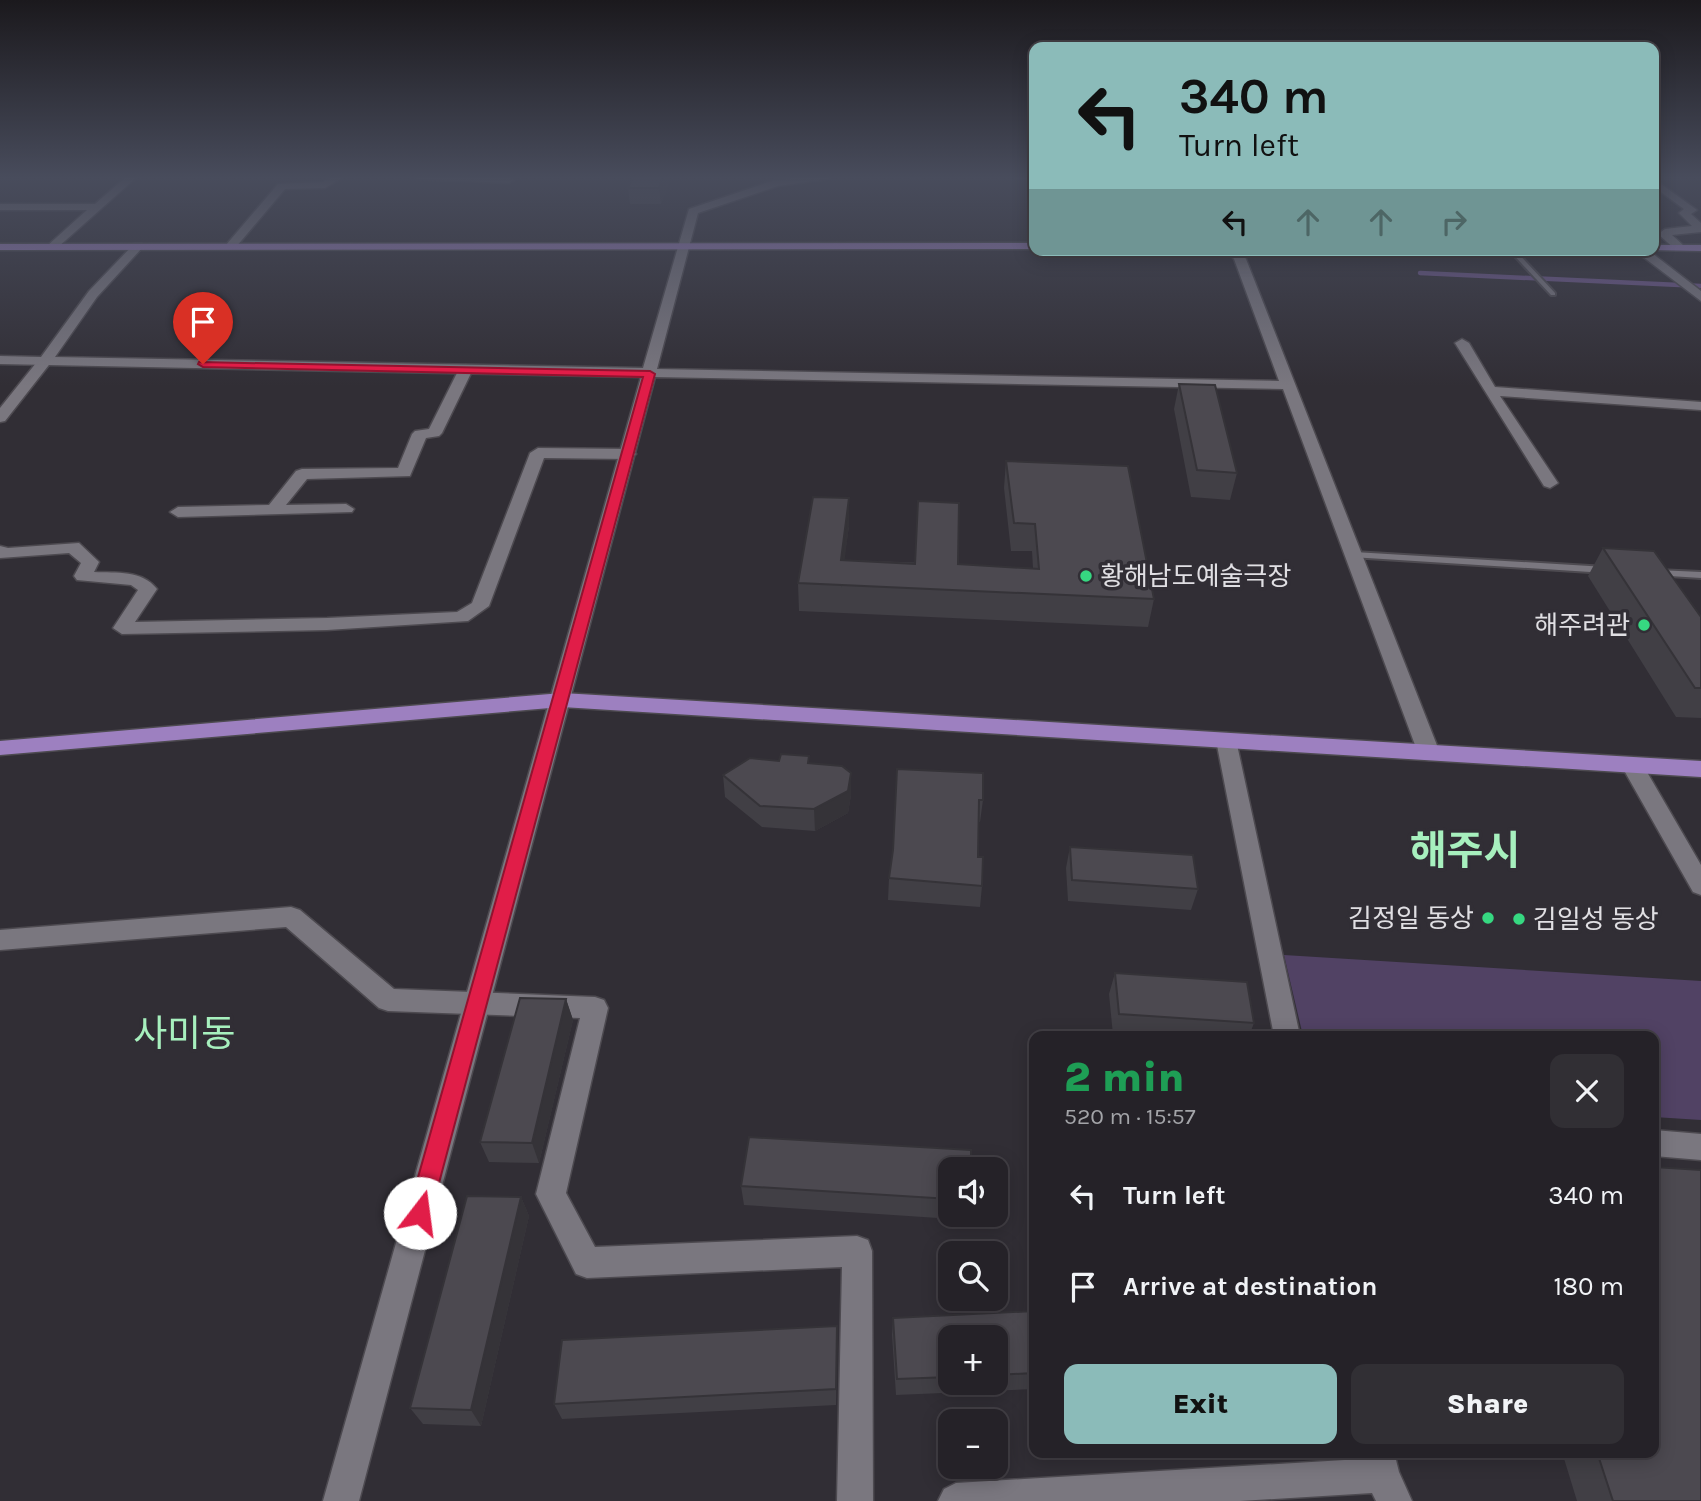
<!DOCTYPE html>
<html lang="en">
<head>
<meta charset="utf-8">
<style>
	:root { --surface:#252228; --page:#312f34; --text:#f1f3f6; --muted:#a3a4a8; --line:#423f45; --accent:#8bbbb9 }
	body { margin:0; font-family:Karla,"Noto Sans KR",sans-serif; background:var(--page); color:var(--text); height:100vh; display:flex; flex-direction:column; font-size:26px; white-space:nowrap }
	* { box-sizing:border-box; margin:0 }
	p { font-size:23px; color:var(--muted) }
	.icon { flex:none; width:38px; height:38px; fill:none; stroke:currentColor; stroke-width:2; stroke-linecap:round; stroke-linejoin:round }
	.map { position:relative; flex:1; overflow:hidden }
	.panel { position:absolute; left:1029px; top:1031px; width:630px; height:427px; display:flex; flex-direction:column; background:var(--surface); border-radius:14px; box-shadow:0 4px 18px #0003,0 0 0 2px var(--line) }
	.panel>* { flex:none }
	.top-card { position:absolute; left:1029px; top:42px; width:630px; height:214px; border-radius:14px; box-shadow:0 4px 18px #0003,0 0 0 2px var(--line); background:#8bbbb9; color:#111; overflow:hidden }
	.tools { position:absolute; left:938px; top:1157px; display:grid; gap:14px }
	.tools a { display:grid; place-items:center; width:70px; height:70px; border-radius:14px; background:var(--surface); box-shadow:0 4px 18px #0003,0 0 0 2px var(--line); font-size:35px }
	.pin { position:absolute; display:grid; place-items:center; width:60px; height:60px; color:#fff; margin:-72px -30px; border-radius:50% 50% 50% 0; rotate:-45deg; box-shadow:0 0 7px #0007 }
	.pin .icon { rotate:45deg }
	.me { position:absolute; width:77px; margin:-38px; rotate:15deg; stroke-linejoin:round; filter:drop-shadow(0 0 5px #0008) }
	.turn { display:flex; align-items:center; gap:24px; height:147px; padding:0 35px; font-size:32px }
	.turn .icon { width:91px; height:91px; stroke-width:2.5 }
	.turn b { display:block; font-size:49px; line-height:60px }
	.lanes { display:flex; align-items:center; height:66px; padding:0 35px; background:#0003; justify-content:center; gap:35px; direction:ltr }
	.lanes .off { opacity:.35 }
	.round { display:grid; place-items:center; flex:none; width:74px; height:74px; border-radius:14px; background:var(--page) }
	.headline { display:flex; align-items:center; justify-content:space-between; height:119px; padding:0 35px }
	h1 { font-size:42px; font-weight:800; line-height:52px; color:#1e9e55 }
	.primary-button { display:flex; gap:14px; margin-top:auto; padding:14px 35px }
	.primary-button a { flex:1; height:80px; border-radius:14px; background:var(--accent); color:#111; font-size:28px; font-weight:800; line-height:80px; text-align:center }
	.primary-button a+a { background:var(--page); color:var(--text) }
	ul { padding:0; list-style:none }
	li { display:flex; align-items:center; gap:21px; height:91px; padding:0 35px }
	li div { flex:1 }
	li b { display:block; font-size:26px }
	li em { font-style:normal }
	.map>svg:first-child { display:block }
</style>
</head>
<body>
<div class="map">
<svg width="1701" height="1501" viewBox="0 0 1701 1501">
	<rect width="100%" height="100%" fill="#312e35"/>
	<!-- green -->
	<path fill="#514264" d="M1284,955L1701,981V1120L1654,1117V1036H1303Z"/>
	<g fill="none" stroke-linecap="round" stroke-linejoin="round">
		<!-- stream -->
		<path stroke="#6b5587" stroke-width="4.5" d="M909,176H921
			M1014,176L1034,180
			M1420,273L1701,286"/>
		<defs>
			<path id="lane" d="M1509,250H1515L1555,293V295H1551Z
				M1354,552L1606,567L1610,570L1606,573L1351,557L1350,555Z
				M1657,570L1701,572V578L1654,575V571Z"/>
			<path id="street" d="M333,176H345L325,188L285,189L236,247L226,245L278,184L323,182Z
				M412,176C430,175 502,172 514,180L509,183L417,179Z
				M1654,179L1697,210L1691,214L1701,223V232L1672,235L1684,246V250H1676L1658,234L1665,229L1692,226L1679,213L1684,209L1654,187Z
				M1462,339L1469,343L1495,387L1701,402V410L1500,396L1558,483L1550,488L1544,486L1455,343Z
				M45,357L52,361L5,421L0,422V408L40,358Z
				M466,365L473,369L442,433L439,436L426,438L410,476L307,479L286,505L346,504L354,509L352,512L178,517L170,512L178,507L269,505L296,471L302,469L398,468L412,434L415,431L429,429L459,369Z
				M538,448L628,449L636,454L628,459L544,458L489,606L468,621L327,630L122,634L113,628L138,590L131,585L77,580L74,576L81,563L69,553L0,558V546L8,548L79,543L99,562L94,572C117,573 142,570 157,589L135,622L327,618L457,612L472,603L530,453Z
				M1226,733L1233,735L1236,740L1300,1036H1274L1216,740L1219,735Z
				M1632,758L1640,760L1701,865V895L1693,892L1621,765L1624,760Z
				M291,907L300,910L394,989L595,997L604,1000L608,1008L566,1193L595,1247L857,1236L868,1240L872,1251L873,1501H837L842,1267L587,1278L576,1274L536,1194L580,1018L388,1011L379,1008L286,927L0,950V930Z
				M1654,1130L1701,1134V1160L1654,1156Z
				M1360,1452H1394L1399,1472L1412,1501H1376L1372,1493L1240,1501H938L944,1489L956,1483L1361,1459Z"/>
			<path id="secondary" d="M127,176H138L57,248L47,246L87,210H0V204H95Z
				M807,176H832L827,179L778,186L698,213L657,369L1279,381L1234,259L1227,250H1239L1246,259L1440,753L1436,758L1429,760L1422,758L1418,753L1283,389L655,377L359,1501H323L641,377L0,364V356L41,357L89,291L134,244H142V248L97,297L55,357L643,368L689,209L772,181Z
				M1634,250H1648L1701,291V301Z"/>
			<path id="primary" d="M1034,243V249L0,250V244Z
				M1654,245H1701V251L1650,250H1654Z
				M562,693L1701,761V777L562,707L0,755V741Z"/>
		</defs>
		<!-- lane casing -->
		<use href="#lane" stroke="#4d4a50" stroke-width="4"/>
		<!-- street casing -->
		<use href="#street" stroke="#4d4a50" stroke-width="3"/>
		<!-- secondary casing -->
		<use href="#secondary" stroke="#4d4a50" stroke-width="3"/>
		<!-- primary casing -->
		<use href="#primary" stroke="#4d4a50" stroke-width="3"/>
		<!-- lane -->
		<use href="#lane" fill="#7a777f" fill-rule="evenodd"/>
		<!-- street -->
		<use href="#street" fill="#7a777f" fill-rule="evenodd"/>
		<!-- secondary -->
		<use href="#secondary" fill="#7a777f" fill-rule="evenodd"/>
		<!-- primary -->
		<use href="#primary" fill="#9d80c0" fill-rule="evenodd"/>
	</g>
	<!-- wall -->
	<path fill="#413f45" fill-rule="evenodd" d="M671,176L661,204H630L628,188Z
		M1179,384L1237,473L1230,500L1191,497L1174,409Z
		M1006,461L1154,599L1148,627L799,611L798,583L849,526L844,560L958,564L1033,568L1032,551H1011L1004,488Z
		M1603,548L1701,617V718L1676,717L1588,576Z
		M809,763L851,773V795L848,813L815,831L762,827L725,797L723,775Z
		M897,769L983,800L980,822H978V857L982,886L980,907L888,900L889,878L893,850Z
		M1070,847L1198,889L1191,910L1068,901L1066,868Z
		M1115,973L1254,1023L1249,1036H1132L1113,1035L1109,994Z
		M566,999L573,1020L539,1163L489,1162L480,1142Z
		M950,1169V1214H969L968,1220L744,1205L741,1186Z
		M521,1197L529,1216L481,1426L423,1424L410,1408Z
		M1034,1311V1389L896,1395L892,1335L893,1318ZM950,1337H996V1382H950Z
		M837,1326L836,1405L562,1419L554,1404Z
		M1562,1452H1654L1701,1501H1577Z"/>
	<!-- shaded-wall -->
	<path fill="#353338" d="M663,176H671L661,204L659,188Z
		M849,498V526L841,588V560Z
		M851,773V795L848,813L815,831L814,809Z
		M566,999L573,1020L539,1163L532,1143Z
		M521,1197L529,1216L481,1426L471,1410Z
		M837,1326L838,1343L836,1405V1389Z"/>
	<!-- building -->
	<path fill="#4c4950" stroke="#353338" stroke-width="2" d="M633,176H663L659,188H628Z
		M1179,384L1215,385L1237,473L1197,470Z
		M1006,461L1128,466L1154,599L798,583L813,497L849,498L841,560L915,564L918,501L959,503L958,564L1039,569L1035,524L1014,523Z
		M1603,548L1654,551L1701,617V688H1695Z
		M781,754L809,756L808,763L842,766L851,773L848,791L814,809L760,806L723,775L750,758L779,761Z
		M897,769L983,773V800H979L978,857H983L982,886L889,878L893,850Z
		M1070,847L1193,855L1198,889L1072,880Z
		M1115,973L1247,982L1254,1023L1119,1014Z
		M520,998L566,999L532,1143L480,1142Z
		M749,1137L971,1150V1169H950V1199L741,1186Z
		M1654,1167L1701,1170V1501H1613L1597,1452H1654Z
		M467,1196L521,1197L471,1410L410,1408Z
		M1034,1311V1373L996,1375V1337H950V1377L897,1379L893,1318Z
		M837,1326L836,1389L554,1404L562,1340Z"/>
	<!-- sky -->
	<linearGradient id="sky" x2="0" y2="1"><stop stop-color="#1b191d"/><stop offset="0.46" stop-color="#484c5c"/><stop offset="1" stop-color="#484c5c" stop-opacity="0"/></linearGradient>
	<rect width="1701" height="386" fill="url(#sky)"/>
	<!-- route -->
	<path fill="#e11d48" stroke="#92132f" stroke-width="2" d="M199,362L650,371L655,374L431,1213L428,1221L420,1224L412,1221L408,1213L643,377L203,367L198,364Z"/>
	<!-- markers -->
	<g fill="#36d881" stroke="#312e35" stroke-width="2.5">
		<circle cx="1086" cy="576" r="7"/>
		<circle cx="1644" cy="625" r="7"/>
		<circle cx="1488" cy="918" r="7"/>
		<circle cx="1519" cy="919" r="7"/>
	</g>
	<g text-anchor="middle" dominant-baseline="central" stroke-width="7" stroke-linejoin="round" paint-order="stroke">
		<!-- poi labels -->
		<g font-size="26" fill="#e0dfe3" stroke="#312e35" text-anchor="start">
			<text x="1100" y="576">황해남도예술극장</text>
			<text x="1630" y="625" text-anchor="end">해주려관</text>
			<text x="1474" y="918" text-anchor="end">김정일 동상</text>
			<text x="1533" y="919">김일성 동상</text>
		</g>
		<!-- near-quarter labels -->
		<g font-size="37" fill="#a7f0be" stroke="#312e35">
			<text x="184" y="1033">사미동</text>
		</g>
		<!-- town labels -->
		<g font-size="40" font-weight="bold" fill="#a7f0be" stroke="#312e35">
			<text x="1465" y="850">해주시</text>
		</g>
	</g>
</svg>
<div class="tools">
<a><svg class="icon" aria-label="sound" viewBox="0 0 24 24"><path d="M4 9h4l5-4v14l-5-4H4zM17 9q2 3 0 6"/></svg></a>
<a><svg class="icon" aria-label="search" viewBox="0 0 24 24"><circle cx="10" cy="10" r="6"/><path d="M15 15l6 6"/></svg></a>
<a>+</a>
<a>−</a>
</div>
<div class="pin" style="left:203px;top:364px;background:#d93025"><svg class="icon" aria-label="arrive" viewBox="0 0 24 24"><path d="M6 21V4h12l-3 4 3 4H6"/></svg></div>
<svg class="me" style="left:420px;top:1213px" viewBox="-20 -20 40 40"><circle r="19" fill="#fff"/><path d="M0-13L10 11 0 6-10 11z" fill="#e11d48"/></svg>
<div class="top-card">
<div class="turn"><svg class="icon" aria-label="left" viewBox="0 0 24 24"><path d="M17 20v-9H6M10 6l-5 5 5 5"/></svg><div><b>340 m</b>Turn left</div></div>
<div class="lanes"><svg class="icon" aria-label="left" viewBox="0 0 24 24"><path d="M17 20v-9H6M10 6l-5 5 5 5"/></svg><svg class="icon off" aria-label="ahead" viewBox="0 0 24 24"><path d="M12 20V5M6 11l6-6 6 6"/></svg><svg class="icon off" aria-label="ahead" viewBox="0 0 24 24"><path d="M12 20V5M6 11l6-6 6 6"/></svg><svg class="icon off" aria-label="right" viewBox="0 0 24 24"><path d="M7 20v-9h11M14 6l5 5-5 5"/></svg></div>
</div>
<section class="panel">
<div class="headline"><div><h1>2 min</h1><p>520 m · 15:57</p></div><a class="round"><svg class="icon" aria-label="close" viewBox="0 0 24 24"><path d="M6 6l12 12M18 6L6 18"/></svg></a></div>
<ul>
<li><svg class="icon" aria-label="left" viewBox="0 0 24 24"><path d="M17 20v-9H6M10 6l-5 5 5 5"/></svg><div><b>Turn left</b></div><em>340 m</em></li>
<li><svg class="icon" aria-label="arrive" viewBox="0 0 24 24"><path d="M6 21V4h12l-3 4 3 4H6"/></svg><div><b>Arrive at destination</b></div><em>180 m</em></li>
</ul>
<div class="primary-button"><a>Exit</a><a>Share</a></div>
</section>
</div>
</body>
</html>
